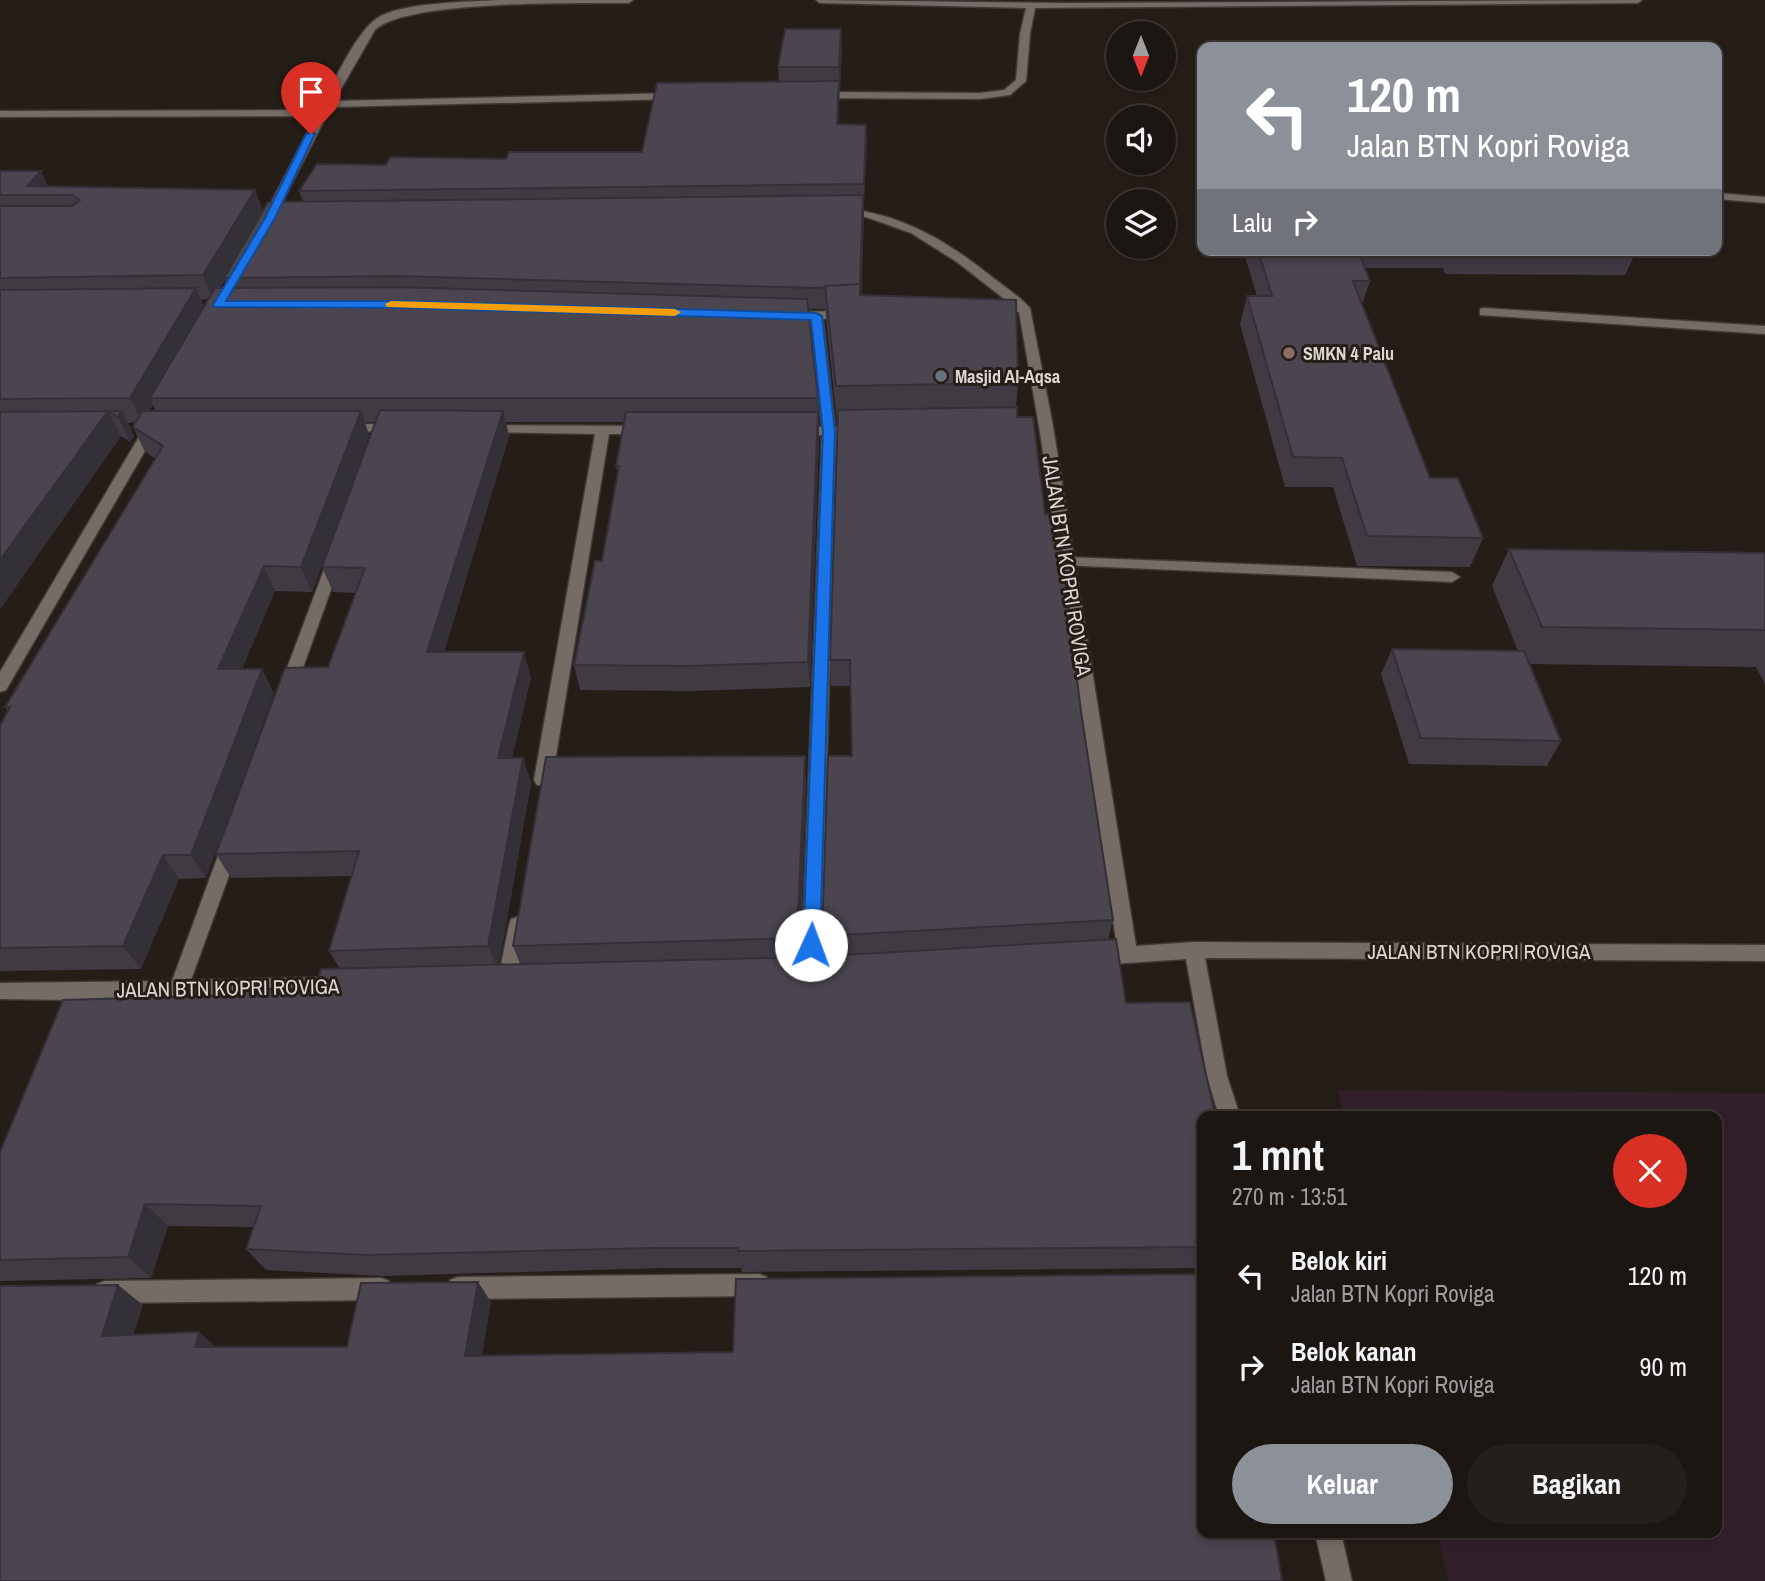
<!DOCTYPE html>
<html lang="id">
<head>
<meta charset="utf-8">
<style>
	:root { --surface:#1c1612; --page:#251f1b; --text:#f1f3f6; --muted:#a09f9f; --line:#3a3532; --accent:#8c9099 }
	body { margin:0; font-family:"Archivo Narrow",sans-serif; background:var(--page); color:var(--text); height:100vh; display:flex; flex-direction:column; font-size:26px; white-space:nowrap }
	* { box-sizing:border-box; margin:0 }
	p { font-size:23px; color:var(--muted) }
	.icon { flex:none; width:38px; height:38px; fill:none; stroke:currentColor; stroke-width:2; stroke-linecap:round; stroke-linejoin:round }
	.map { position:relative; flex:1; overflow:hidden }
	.panel { position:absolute; left:1197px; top:1111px; width:525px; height:427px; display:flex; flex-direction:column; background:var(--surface); border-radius:14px; box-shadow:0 4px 10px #0003,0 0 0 2px var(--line) }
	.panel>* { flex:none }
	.hud { position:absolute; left:1197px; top:42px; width:525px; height:214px; border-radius:14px; box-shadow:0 4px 10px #0003,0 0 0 2px var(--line); background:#8c9099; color:#fff; overflow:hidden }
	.needle { width:46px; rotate:180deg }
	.tools { position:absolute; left:1106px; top:21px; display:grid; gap:14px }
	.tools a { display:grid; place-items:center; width:70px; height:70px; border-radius:50%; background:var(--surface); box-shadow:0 4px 10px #0003,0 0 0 2px var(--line); font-size:35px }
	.pin { position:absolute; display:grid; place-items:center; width:60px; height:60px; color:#fff; margin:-72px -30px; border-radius:50% 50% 50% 0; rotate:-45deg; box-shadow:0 0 7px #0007 }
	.pin .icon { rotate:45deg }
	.me { position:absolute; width:77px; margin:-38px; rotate:2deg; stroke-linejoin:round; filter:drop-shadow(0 0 5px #0008) }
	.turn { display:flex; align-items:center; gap:24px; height:147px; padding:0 35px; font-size:32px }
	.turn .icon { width:91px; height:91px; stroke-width:2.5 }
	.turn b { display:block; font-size:49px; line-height:60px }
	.then { display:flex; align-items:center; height:66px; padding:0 35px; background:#0003; gap:14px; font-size:26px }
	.round { display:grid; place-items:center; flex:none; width:74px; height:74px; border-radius:37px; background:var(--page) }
	.head { display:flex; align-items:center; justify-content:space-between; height:119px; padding:0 35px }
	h1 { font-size:42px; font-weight:800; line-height:52px }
	.action { display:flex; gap:14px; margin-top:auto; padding:14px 35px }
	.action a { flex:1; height:80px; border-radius:42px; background:var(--accent); color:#fff; font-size:28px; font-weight:800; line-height:80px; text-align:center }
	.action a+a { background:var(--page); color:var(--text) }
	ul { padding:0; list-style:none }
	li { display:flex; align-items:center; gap:21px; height:91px; padding:0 35px }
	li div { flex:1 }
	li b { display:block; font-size:26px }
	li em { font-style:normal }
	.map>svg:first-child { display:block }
</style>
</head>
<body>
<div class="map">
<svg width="1765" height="1581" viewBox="0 0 1765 1581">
	<rect width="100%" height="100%" fill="#251d18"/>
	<!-- education -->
	<path fill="#312029" d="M1338,1090L1765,1093V1581H1448L1438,1533H1717V1116H1344Z"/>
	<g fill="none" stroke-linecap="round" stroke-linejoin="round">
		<defs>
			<path id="service" d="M1717,193L1765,197V203L1717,199Z
				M1484,308L1765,326V334L1480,315V309Z
				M1066,557L1452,572L1460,577L1452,582L1061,565L1058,562L1061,559Z"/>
			<path id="minor" d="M499,0H633L629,3C579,3 405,0 375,30L334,101L678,93L683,96L678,99L331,107L270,226L266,227L260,224L316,116L0,117V111L320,110C330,88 355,34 376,19C399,2 469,2 499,0Z
				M816,0L1063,3L1642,0L1638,3L1035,8L1030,34L1026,81L1010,95L980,99L818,98L813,95L818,92L980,93L1004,90L1016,80L1020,34L1026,8L820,3Z
				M840,208C900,213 946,240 992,277C1005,287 1019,296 1030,308L1053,426L1136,946L1194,942L1765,945V961L1205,958L1227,1076L1240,1116H1219L1207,1076L1186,959L1097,965L1090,963L1087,957L1090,951L1117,947L1039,426L1019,312H990V306L1012,305L957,262L911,233L866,217L836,213L834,211Z
				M847,311L853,315L851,318L823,319L835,427H860L867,431L860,435H836L821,972L818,978L811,980L804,978L801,972L822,435H797L790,431L797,427H822L810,319L787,320L781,316L787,312Z
				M153,421L160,425L6,690L0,692V672L146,425Z
				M342,424H398L405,428L398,432L337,431L335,428Z
				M486,425L647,426L654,430L647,434H609L552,780L549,785H537L534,780L595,434L481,432L479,429Z
				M335,554L342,559L296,687L288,693L282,691L280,687L328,559Z
				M231,838L237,840L240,845L191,980L338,977L345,979L348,985L345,991L338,993L71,1000L0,999V983L172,981L222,845L225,840Z
				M518,917L525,919L527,925L518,980L515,986L508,988L501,986L498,980L509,925L511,919Z
				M759,1274L767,1277L770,1285L767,1293L759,1296L458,1299L450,1296L447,1288L450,1280L458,1277Z
				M381,1278L389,1281L392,1289L389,1297L381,1300L105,1303L97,1300L94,1292L97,1284L105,1281Z
				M1315,1533H1341L1352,1581H1326Z"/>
		</defs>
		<!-- service casing -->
		<use href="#service" stroke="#3f3936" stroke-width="3"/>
		<!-- minor casing -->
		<use href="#minor" stroke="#3f3936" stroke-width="3"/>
		<!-- service -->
		<use href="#service" fill="#756c65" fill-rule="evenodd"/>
		<!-- minor -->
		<use href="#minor" fill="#756c65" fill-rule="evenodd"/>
	</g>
	<!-- wall -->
	<path fill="#403b43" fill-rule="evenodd" d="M842,51L838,124L866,125L861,295L1018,383L1016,407L1017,417L1045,514L1081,712L1113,920L1108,940L1126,1003L1202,1116V1268L742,1272L741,1268H662L383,1276L266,1270L246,1249L254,1227L168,1226L151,1278L0,1281V1152L234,995L315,989L340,969L329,951L352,876L231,878L216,854L328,667L356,593L333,592L322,567L376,422H365L369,436L312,592L275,591L242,669L274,693L206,878L179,879L141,969L0,971V726L8,711L5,707L156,459L145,452L133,427L135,422L128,423L134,436L130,442L121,436L0,609V171L48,187L255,190L263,211L303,202L299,191L386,165L642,152L779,82L778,67ZM225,280L228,288H220ZM208,299L204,306L201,300ZM808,309H825L837,422L830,660L831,686H851L852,756L822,936L823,956L800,957L806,781L513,946L520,964L499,965L531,783L523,758H512L531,677L444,652L509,436L506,422H624L616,466L618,475L602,561L574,665L580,690L692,691L810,687L819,437L818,398ZM153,405L156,411H149Z
		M1243,250H1637L1625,275L1445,274L1443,268H1365L1370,281L1362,305L1430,478L1483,538L1470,567L1357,566L1333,487H1285L1240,324L1247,296H1257Z
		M1509,549L1765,553V684L1756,667L1530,664L1561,741L1547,766L1409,764L1381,674L1392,649L1518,651L1492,586Z"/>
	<!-- shaded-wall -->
	<path fill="#343037" d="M841,29L842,51L840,90L839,67Z
		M839,81V101L837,144V124Z
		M866,125L867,145L864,205V184Z
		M41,171L52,195L27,186Z
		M255,190L263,213L224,278L225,280L213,299L203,275Z
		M863,195L864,217L861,308L860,286Z
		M196,288L206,313L150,398L153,405L142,422L130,398Z
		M108,411L121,436L0,609V560Z
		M122,411L134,436L130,442L118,417Z
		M361,411L369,436L312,592L301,567Z
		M503,411L509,436L436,677L427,652Z
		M818,412L819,437L810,687L808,662Z
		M264,566L275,591L231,694L218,669Z
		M524,652L531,677L506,783L498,758Z
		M262,669L274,693L206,878L191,855Z
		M805,756L806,781L799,961L797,938Z
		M523,758L531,783L498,969L488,946Z
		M163,855L179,879L141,969L123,946Z
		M145,1204L168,1226L151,1278L128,1257Z
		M478,1282L491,1302L479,1374L465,1356Z
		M118,1285L143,1305L127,1355L102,1336Z
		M199,1332L221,1351L195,1347Z"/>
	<!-- building -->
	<path fill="#4a454e" stroke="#343037" stroke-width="2" d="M785,29H841L839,67H778Z
		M839,81L837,124L866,125L864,184L299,191L317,164L386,165L390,157L506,159L509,152H642L657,83Z
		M0,171H41L27,186L255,190L203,275L0,278V206H72L80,200L72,195H0Z
		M863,195L860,286V284L825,286V287L815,288L397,276L224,278L268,202Z
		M1258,250H1358L1370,281H1353L1430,478H1458L1483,538L1367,536L1342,458L1293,457L1247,296H1272Z
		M860,284V295L1016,300L1018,383L836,386L825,286Z
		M396,287L807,299L818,398H150L215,288Z
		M196,288L130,398L0,399V290Z
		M1017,407V417H1033L1045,514H1057L1081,712L1113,920L822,936L828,756H852L850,660H830L838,410Z
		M380,410L503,411L427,652H524L498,758H523L488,946L329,951L359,851L216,854L285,668L328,667L365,568L322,567Z
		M108,411L0,560V412L122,411L118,417Z
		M142,411H361L301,567L264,566L218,669H262L191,855H163L123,946L0,948V726L10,707H5L163,446L133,427Z
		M626,412H818L808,662L688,666L574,665L595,561H602L619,466H616Z
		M1509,549L1765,553V630L1542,627Z
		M1392,649L1524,651L1561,741L1421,738Z
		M805,756L797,938L513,946L546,757Z
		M1116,939L1126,1003L1190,1002L1215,1116H1202V1247L738,1251V1248H654L367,1255L246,1249L261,1206L145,1204L128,1257L0,1260V1152L63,1000L234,995L236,989H315L321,969L809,957Z
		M1202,1274V1533H1274L1282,1581H0V1286L118,1285L102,1336L199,1332L195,1347H347L361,1283L478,1282L465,1356L733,1352L736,1279Z"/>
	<!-- route -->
	<path fill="#1a73e8" stroke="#114b97" stroke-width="2" d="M311,132L315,134L275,218L226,301H403L816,313L822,316L835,432L820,945L818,950L811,952L805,950L803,945L823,432L811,320L403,308L215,307L213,305L265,218L306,134Z"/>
	<!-- slow -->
	<path fill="#f59e0b" d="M391,301L675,309L681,312L675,316L387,307L385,304Z"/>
	<!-- markers -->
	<circle fill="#8d6e63" stroke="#251d18" stroke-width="2.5" cx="1289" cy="353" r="7"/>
	<circle fill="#6b7280" stroke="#251d18" stroke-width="2.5" cx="941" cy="376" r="7"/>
	<g text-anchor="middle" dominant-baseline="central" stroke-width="6" stroke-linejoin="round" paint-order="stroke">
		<!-- far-poi labels -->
		<g font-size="18" font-weight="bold" fill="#dcd7d3" stroke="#251d18" text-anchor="start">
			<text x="1303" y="353">SMKN 4 Palu</text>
			<text x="955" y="376">Masjid Al-Aqsa</text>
		</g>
		<!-- street labels -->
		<g font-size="21" fill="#dcd7d3" stroke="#251d18">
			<text transform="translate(1067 566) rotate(81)">JALAN BTN KOPRI ROVIGA</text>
			<text x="1479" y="951">JALAN BTN KOPRI ROVIGA</text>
			<text transform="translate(228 988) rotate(-1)">JALAN BTN KOPRI ROVIGA</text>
		</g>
	</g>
</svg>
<div class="tools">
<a><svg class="needle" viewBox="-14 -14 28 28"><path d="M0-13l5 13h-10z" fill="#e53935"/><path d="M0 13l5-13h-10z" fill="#a09f9f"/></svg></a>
<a><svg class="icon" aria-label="sound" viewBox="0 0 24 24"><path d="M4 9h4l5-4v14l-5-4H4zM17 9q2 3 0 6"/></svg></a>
<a><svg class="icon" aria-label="layers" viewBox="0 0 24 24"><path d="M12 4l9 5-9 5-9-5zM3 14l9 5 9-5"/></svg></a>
</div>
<div class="pin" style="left:311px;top:134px;background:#d93025"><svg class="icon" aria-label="arrive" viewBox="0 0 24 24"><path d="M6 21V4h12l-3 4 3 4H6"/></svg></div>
<svg class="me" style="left:811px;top:945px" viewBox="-20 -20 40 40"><circle r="19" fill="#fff"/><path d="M0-13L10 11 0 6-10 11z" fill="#1a73e8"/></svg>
<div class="hud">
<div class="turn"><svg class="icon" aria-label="left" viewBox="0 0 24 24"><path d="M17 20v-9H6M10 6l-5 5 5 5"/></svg><div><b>120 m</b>Jalan BTN Kopri Roviga</div></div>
<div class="then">Lalu<svg class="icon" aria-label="right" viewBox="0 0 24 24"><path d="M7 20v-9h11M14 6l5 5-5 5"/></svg></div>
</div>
<section class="panel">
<div class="head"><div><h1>1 mnt</h1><p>270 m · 13:51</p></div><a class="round" style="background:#d93025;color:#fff"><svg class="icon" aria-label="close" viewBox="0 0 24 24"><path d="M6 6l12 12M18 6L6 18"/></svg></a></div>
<ul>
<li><svg class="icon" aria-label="left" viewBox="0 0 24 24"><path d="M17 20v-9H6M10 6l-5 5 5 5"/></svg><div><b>Belok kiri</b><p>Jalan BTN Kopri Roviga</p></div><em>120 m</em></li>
<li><svg class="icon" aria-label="right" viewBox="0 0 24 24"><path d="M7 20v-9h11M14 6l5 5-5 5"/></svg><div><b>Belok kanan</b><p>Jalan BTN Kopri Roviga</p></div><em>90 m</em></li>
</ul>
<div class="action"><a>Keluar</a><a>Bagikan</a></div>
</section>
</div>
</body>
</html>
